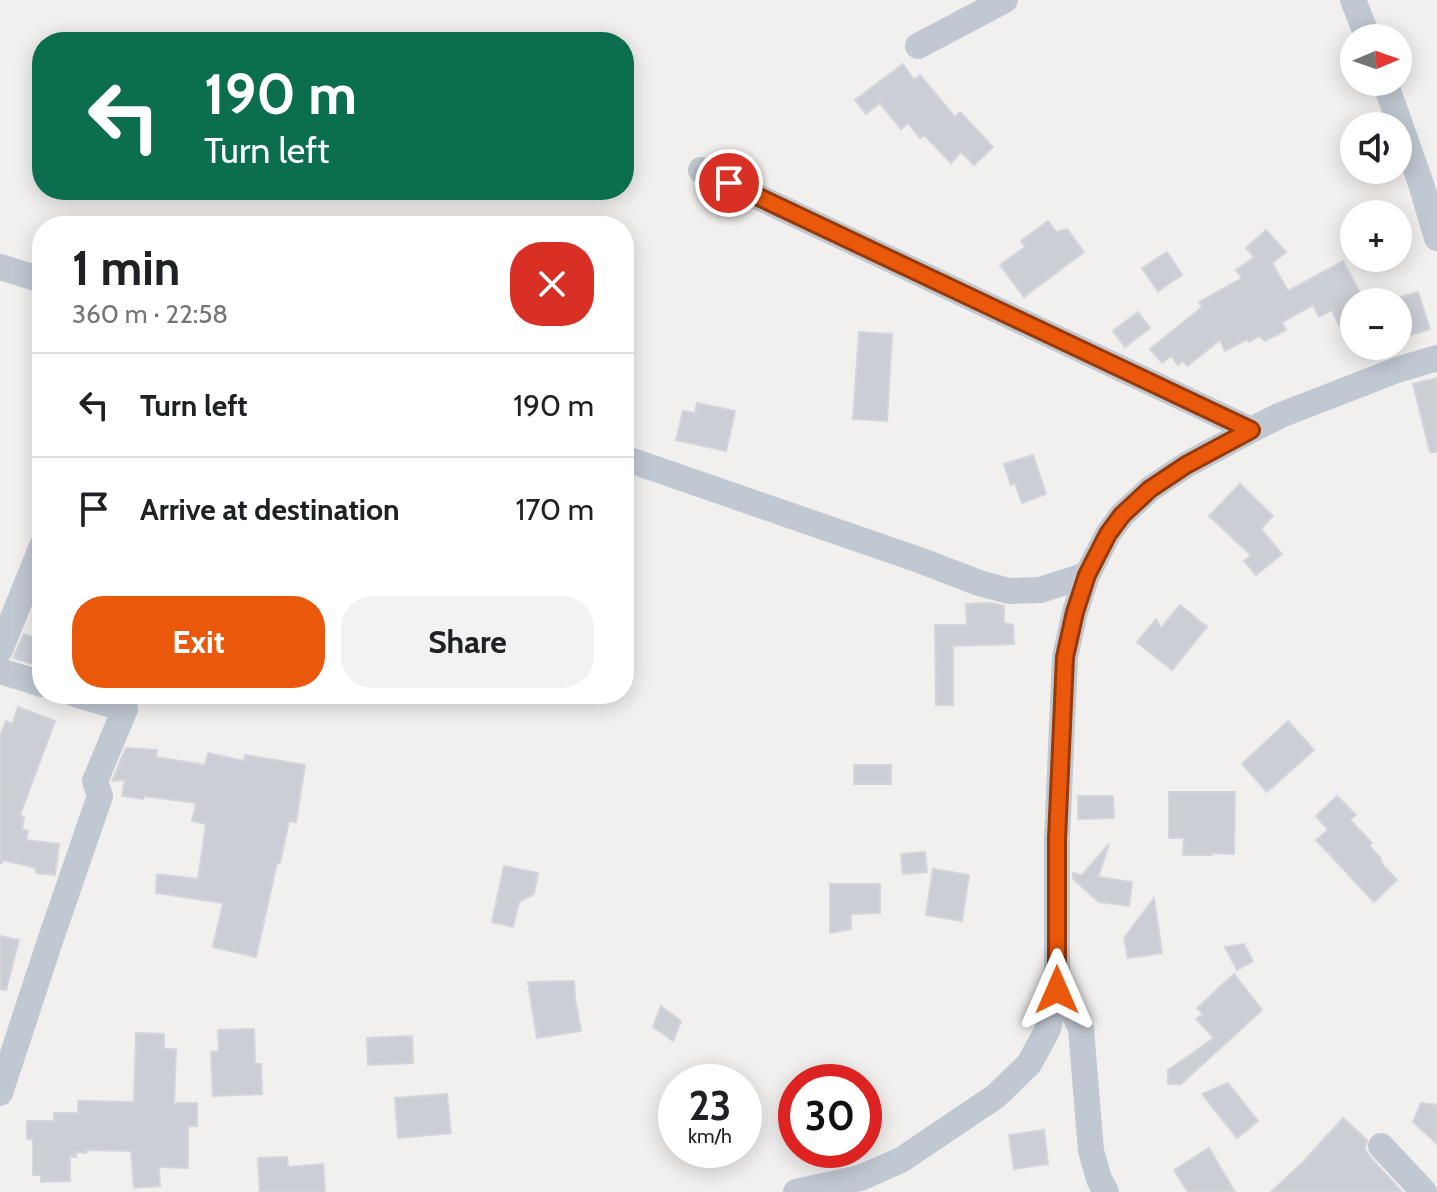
<!DOCTYPE html>
<html lang="en">
<head>
<meta charset="utf-8">
<style>
	:root { --surface:#fff; --page:#f2f2f2; --text:#202124; --muted:#757577; --line:#e0e0e0; --accent:#ea580c }
	body { margin:0; font-family:Cabin,sans-serif; background:var(--page); color:var(--text); height:100vh; display:flex; flex-direction:column; font-size:30px; white-space:nowrap }
	* { box-sizing:border-box; margin:0 }
	p { font-size:26px; color:var(--muted) }
	.icon { flex:none; width:44px; height:44px; fill:none; stroke:currentColor; stroke-width:2; stroke-linecap:round; stroke-linejoin:round }
	.map { position:relative; flex:1; overflow:hidden }
	.details { position:absolute; left:32px; top:216px; width:602px; height:488px; display:flex; flex-direction:column; background:var(--surface); border-radius:32px; box-shadow:0 4px 20px #0003 }
	.details>* { flex:none }
	.guide { position:absolute; left:32px; top:32px; width:602px; height:168px; border-radius:32px; box-shadow:0 4px 20px #0003; background:#0b6e4f; color:#fff; overflow:hidden }
	.needle { width:52px; rotate:88deg }
	.tools { position:absolute; left:1340px; top:24px; display:grid; gap:16px }
	.tools a { display:grid; place-items:center; width:72px; height:72px; border-radius:50%; background:var(--surface); box-shadow:0 4px 20px #0003; font-size:40px }
	.speed { position:absolute; left:658px; top:1064px; display:flex; gap:16px; font-size:40px; font-weight:700; text-align:center }
	.speed>* { display:grid; place-content:center; width:104px; height:104px; border-radius:50%; background:var(--surface); box-shadow:0 4px 20px #0003; line-height:1 }
	.speed small { font-size:20px; font-weight:400 }
	.speed .limit { border:12px solid #d22; background:#fff; color:#111 }
	.pin { position:absolute; display:grid; place-items:center; width:68px; height:68px; color:#fff; margin:-34px; border:4px solid #fff; border-radius:50%; box-shadow:0 2px 8px #0007 }
	.me { position:absolute; width:88px; margin:-44px; rotate:0deg; stroke-linejoin:round; filter:drop-shadow(0 0 6px #0008) }
	.turn { display:flex; align-items:center; gap:28px; height:168px; padding:0 40px; font-size:36px }
	.turn .icon { width:104px; height:104px; stroke-width:2.5 }
	.turn b { display:block; font-size:56px; line-height:68px }
	.round { display:grid; place-items:center; flex:none; width:84px; height:84px; border-radius:32px; background:var(--page) }
	.summary { display:flex; align-items:center; justify-content:space-between; height:136px; padding:0 40px }
	h1 { font-size:48px; font-weight:800; line-height:60px }
	.primary-button { display:flex; gap:16px; margin-top:auto; padding:16px 40px }
	.primary-button a { flex:1; height:92px; border-radius:32px; background:var(--accent); color:#fff; font-size:32px; font-weight:800; line-height:92px; text-align:center }
	.primary-button a+a { background:var(--page); color:var(--text) }
	ul { padding:0; list-style:none }
	li { display:flex; align-items:center; gap:24px; height:104px; padding:0 40px; border-top:2px solid var(--line) }
	li div { flex:1 }
	li b { display:block; font-size:30px }
	li em { font-style:normal }
	.map>svg:first-child { display:block }
</style>
</head>
<body>
<div class="map">
<svg width="1437" height="1192" viewBox="0 0 1437 1192">
	<rect width="100%" height="100%" fill="#f2f0ef"/>
	<!-- building -->
	<path fill="#cbced5" stroke="#d3d5db" stroke-width="2" d="M903,64L914,80L920,75L955,117L960,112L993,147L974,165L961,152L951,163L924,135L920,138L908,123L901,129L880,103L866,114L855,100Z
		M1048,221L1056,232L1067,229L1084,252L1024,297L1000,265L1025,247L1021,241Z
		M1266,230L1286,252L1272,263L1288,291L1343,261L1365,302H1354V317L1339,325L1332,310L1319,317L1313,305L1282,322L1286,330L1265,341L1259,336L1249,342L1247,339L1225,351L1220,340L1187,366L1183,361L1178,365L1171,356L1162,363L1150,349L1202,307L1199,302L1242,278L1236,270L1254,257L1246,248Z
		M1167,252L1182,275L1158,291L1142,268Z
		M1418,292L1430,329L1398,339V298Z
		M1138,312L1150,328L1125,347L1113,331Z
		M859,332L892,334L887,421L853,419Z
		M1437,378V452H1430L1413,384Z
		M697,403L735,411L726,451L676,440L683,411L695,413Z
		M1033,455L1046,494L1022,503L1015,483L1011,485L1004,464Z
		M1240,484L1273,516L1261,529L1282,554L1256,575L1244,561L1251,555L1209,516Z
		M991,603L1004,606V623L1013,625L1014,644L953,646V705H936L935,625H967L966,604Z
		M1180,605L1207,627L1172,670L1137,642L1156,619L1161,628Z
		M24,634L42,640V667L13,658Z
		M18,707L55,721L20,815L24,817L22,829L28,831L26,840L59,844L55,875L36,873V868L3,860L2,863H0V736L6,721L12,724Z
		M1288,721L1314,750L1267,792L1242,764Z
		M126,748L157,750L156,757L205,765L208,753L244,761L245,755L305,765L296,822L289,821L280,863H277L256,957L213,947L223,903L156,893L157,874L198,879L206,824L192,821L196,803L144,796L143,799L122,796L125,780L112,781Z
		M854,765H891V784H854Z
		M1169,792H1235L1234,854L1212,853V855H1183L1184,838H1169Z
		M1078,796H1113L1114,818L1078,819Z
		M1337,796L1356,815L1350,820L1372,843L1369,846L1380,857L1382,864L1397,880L1374,902L1316,840L1328,830L1316,816Z
		M1109,844L1098,877L1132,882L1129,906L1099,902L1073,879V873L1082,875Z
		M925,852L927,872L903,874L901,854Z
		M504,866L538,873L534,894L519,902L513,927L492,922Z
		M933,869L969,875L962,921L926,915Z
		M830,884H880V913L851,914V929L830,933Z
		M1154,898L1162,953L1128,958L1124,938Z
		M0,936L19,940L6,990L0,989Z
		M1244,944L1253,961L1237,970L1225,947Z
		M1234,974L1262,1010L1181,1084H1168V1070L1214,1038L1196,1019L1203,1014L1197,1008Z
		M574,981L575,999L581,1031L537,1038L528,982Z
		M661,1006L681,1021L673,1041L653,1027Z
		M254,1029L255,1064H261L262,1094L213,1096L211,1052L219,1051L218,1030Z
		M136,1033L164,1034V1049H176L174,1103H197V1126H188V1168L159,1167L160,1186L134,1188L131,1151L86,1150V1153L76,1152V1157L70,1156V1181L41,1182V1175H33V1139H27V1121H54V1113H78V1101L134,1102Z
		M412,1036L413,1063L368,1065L367,1038Z
		M1228,1083L1258,1121L1237,1138L1202,1094Z
		M447,1094L451,1133L398,1138L395,1098Z
		M1421,1103L1437,1105V1144L1413,1122Z
		M1343,1118L1367,1140L1365,1149L1369,1156L1402,1192H1271L1304,1161Z
		M1044,1130L1048,1164L1014,1169L1009,1135Z
		M1209,1148L1235,1192H1188L1174,1170Z
		M287,1157L288,1167L323,1164L325,1192H260L258,1158Z"/>
	<g fill="none" stroke-linecap="round" stroke-linejoin="round">
		<!-- street -->
		<path stroke="#c0c8d1" stroke-width="26" d="M1353,0L1368,38
			M918,46L1005,0
			M1385,82L1421,184L1437,238
			M701,170L1251,430
			M0,267L42,280
			M624,458L922,561L979,583L1009,591L1040,590L1087,575
			M0,650L42,546
			M0,671L42,684
			M1057,990L1073,1011L1081,1029L1091,1151L1099,1179L1106,1192
			M0,1093L50,941L100,796L95,781L125,709L75,694
			M1381,1146L1424,1192
			M796,1192L860,1178L901,1160L996,1096L1029,1064L1048,1029L1057,990V839L1065,657L1075,612L1087,575L1108,534L1122,515L1150,489L1186,465L1251,430L1281,415L1397,370L1437,358"/>
	</g>
	<g fill="none" stroke-linecap="round" stroke-linejoin="round">
		<defs>
			<path id="route" d="M729,183L1251,430L1186,465L1150,489L1122,515L1108,534L1087,575L1075,612L1065,657L1057,839V990"/>
		</defs>
		<!-- route casing -->
		<use href="#route" stroke="#983908" stroke-width="20"/>
		<!-- route -->
		<use href="#route" stroke="#ea580c" stroke-width="14"/>
	</g>
</svg>
<div class="tools">
<a><svg class="needle" viewBox="-14 -14 28 28"><path d="M0-13l5 13h-10z" fill="#e53935"/><path d="M0 13l5-13h-10z" fill="#757577"/></svg></a>
<a><svg class="icon" aria-label="sound" viewBox="0 0 24 24"><path d="M4 9h4l5-4v14l-5-4H4zM17 9q2 3 0 6"/></svg></a>
<a>+</a>
<a>−</a>
</div>
<div class="speed"><div>23<small>km/h</small></div><div class="limit">30</div></div>
<div class="pin" style="left:729px;top:183px;background:#d93025"><svg class="icon" aria-label="arrive" viewBox="0 0 24 24"><path d="M6 21V4h12l-3 4 3 4H6"/></svg></div>
<svg class="me" style="left:1057px;top:990px" viewBox="-20 -20 40 40"><path d="M0-17L14 15 0 8-14 15z" fill="#ea580c" stroke="#fff" stroke-width="4"/></svg>
<div class="guide">
<div class="turn"><svg class="icon" aria-label="left" viewBox="0 0 24 24"><path d="M17 20v-9H6M10 6l-5 5 5 5"/></svg><div><b>190 m</b>Turn left</div></div>
</div>
<section class="details">
<div class="summary"><div><h1>1 min</h1><p>360 m · 22:58</p></div><a class="round" style="background:#d93025;color:#fff"><svg class="icon" aria-label="close" viewBox="0 0 24 24"><path d="M6 6l12 12M18 6L6 18"/></svg></a></div>
<ul>
<li><svg class="icon" aria-label="left" viewBox="0 0 24 24"><path d="M17 20v-9H6M10 6l-5 5 5 5"/></svg><div><b>Turn left</b></div><em>190 m</em></li>
<li><svg class="icon" aria-label="arrive" viewBox="0 0 24 24"><path d="M6 21V4h12l-3 4 3 4H6"/></svg><div><b>Arrive at destination</b></div><em>170 m</em></li>
</ul>
<div class="primary-button"><a>Exit</a><a>Share</a></div>
</section>
</div>
</body>
</html>
